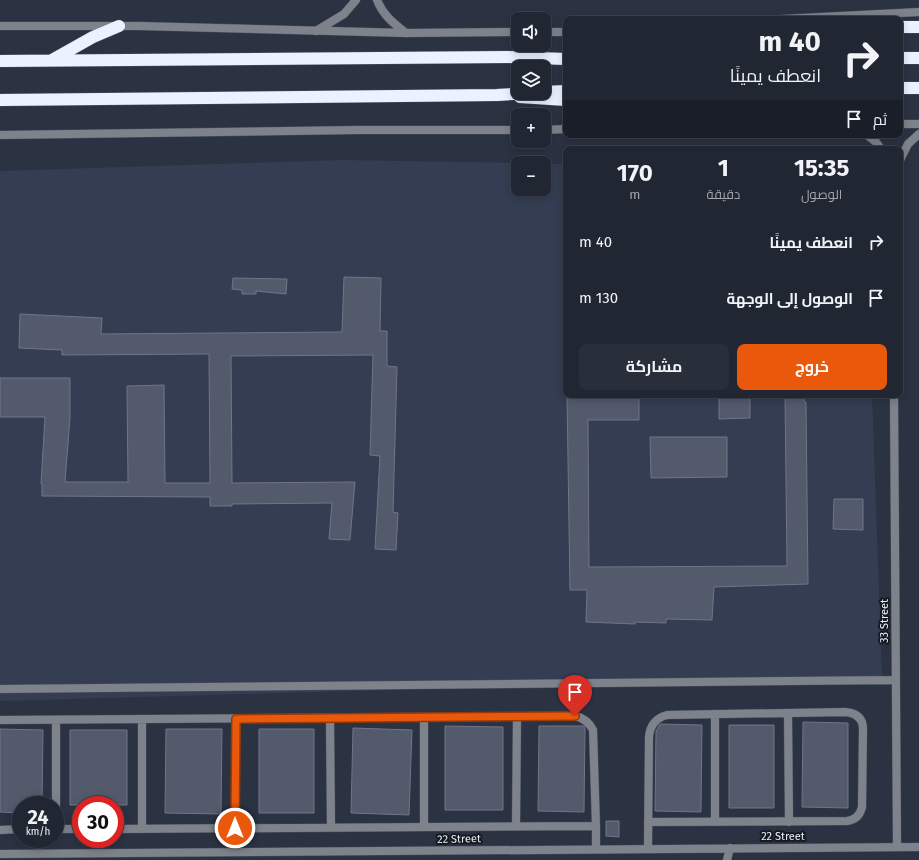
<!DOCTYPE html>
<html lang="ar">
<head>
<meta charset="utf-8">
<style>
	:root { --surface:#202632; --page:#282e3a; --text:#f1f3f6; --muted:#a2a5ac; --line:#3d434d; --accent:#ea580c }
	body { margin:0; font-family:"Fira Sans",Cairo,sans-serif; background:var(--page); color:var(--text); direction:rtl; height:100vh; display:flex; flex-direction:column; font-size:15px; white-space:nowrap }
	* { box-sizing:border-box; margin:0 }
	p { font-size:13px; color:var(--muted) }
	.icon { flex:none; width:22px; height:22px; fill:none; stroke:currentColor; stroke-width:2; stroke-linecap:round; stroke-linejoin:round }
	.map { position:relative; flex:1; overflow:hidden; direction:ltr }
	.side { position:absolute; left:563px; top:146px; width:340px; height:252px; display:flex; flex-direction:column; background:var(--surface); border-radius:8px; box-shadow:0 2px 10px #0003,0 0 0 1px var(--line); direction:rtl }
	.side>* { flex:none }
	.hud { position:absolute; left:563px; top:16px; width:340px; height:122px; border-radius:8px; box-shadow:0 2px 10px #0003,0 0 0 1px var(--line); direction:rtl; background:#202632; color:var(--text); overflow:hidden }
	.tools { position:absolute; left:511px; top:12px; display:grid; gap:8px }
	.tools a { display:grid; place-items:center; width:40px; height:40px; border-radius:8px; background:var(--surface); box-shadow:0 2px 10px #0003,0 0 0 1px var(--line); font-size:20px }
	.speed { position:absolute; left:12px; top:796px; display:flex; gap:8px; font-size:20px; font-weight:700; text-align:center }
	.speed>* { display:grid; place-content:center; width:52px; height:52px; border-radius:50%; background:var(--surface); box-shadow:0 2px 10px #0003,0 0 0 1px var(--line); line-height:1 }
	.speed small { font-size:10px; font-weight:400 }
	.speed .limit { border:6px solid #d22; background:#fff; color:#111 }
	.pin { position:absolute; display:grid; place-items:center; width:34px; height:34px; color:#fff; margin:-41px -17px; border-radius:50% 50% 50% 0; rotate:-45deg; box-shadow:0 0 4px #0007 }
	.pin .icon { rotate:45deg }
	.me { position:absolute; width:44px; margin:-22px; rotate:0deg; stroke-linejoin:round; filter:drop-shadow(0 0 3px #0008) }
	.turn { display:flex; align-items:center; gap:14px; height:84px; padding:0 16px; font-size:18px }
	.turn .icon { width:52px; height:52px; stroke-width:2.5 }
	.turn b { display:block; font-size:28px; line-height:34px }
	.then { display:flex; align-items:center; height:38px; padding:0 16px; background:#0003; gap:8px; font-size:15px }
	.eta { display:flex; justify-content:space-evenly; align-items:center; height:68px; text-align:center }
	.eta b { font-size:24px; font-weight:700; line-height:28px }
	.action { display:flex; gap:8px; margin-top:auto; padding:8px 16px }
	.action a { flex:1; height:46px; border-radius:8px; background:var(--accent); color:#fff; font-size:16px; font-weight:700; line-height:46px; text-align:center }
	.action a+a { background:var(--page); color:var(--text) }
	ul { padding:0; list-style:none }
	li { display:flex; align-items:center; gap:12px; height:56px; padding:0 16px }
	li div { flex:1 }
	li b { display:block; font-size:15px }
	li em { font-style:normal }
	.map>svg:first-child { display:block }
</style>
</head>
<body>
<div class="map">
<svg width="919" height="860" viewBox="0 0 919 860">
	<rect width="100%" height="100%" fill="#2b3242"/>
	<!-- built -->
	<path fill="#343d52" d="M342,160L518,163V189H544V164H566V395H872L882,676L0,701V171Z"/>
	<!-- building -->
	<path fill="#525a6c" stroke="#6e7689" d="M344,277L381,278L380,331H387V366L397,367L393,512L398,513L396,550L375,549L380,456L370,455L373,355L231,356L232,483L355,482L350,540L329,539L332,503L232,504V506H210V497L42,496V484H41L45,417H0V378H70V418L65,482H128L127,386L164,385L165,483H210L209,354L62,355V350L19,348L20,314L102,318L101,334L342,332Z
		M233,278L287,279L286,294L256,291V294H242V290L232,289Z
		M567,395H639V420H588L589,567L787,566L785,395H804V402H806L808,584L714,587L712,620L666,619V623L635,622V624L586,622L587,590H570Z
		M719,395H750V418L719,419Z
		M650,437H727V477L651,478Z
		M834,499H863V530L833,529Z
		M803,722L848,723V808L802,807Z
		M660,724L702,725L701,812L655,811L656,731Z
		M729,725H774V808H729Z
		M445,726L503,727V810H445Z
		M539,726H584L585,728L584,812L538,811Z
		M353,728L412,730L409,815L351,813Z
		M0,729L43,730L42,805H21V813L0,812Z
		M166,729H222L221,814L165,813Z
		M259,729H314V813H259Z
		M70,730H127V805H70Z
		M606,821H619V837L606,836Z"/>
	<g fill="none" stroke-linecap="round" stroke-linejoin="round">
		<defs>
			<path id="minor" d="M377,0C383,15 393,23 406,33
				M316,31L344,14L356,0
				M867,135L876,142L881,149
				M900,160L908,144L919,134
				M894,395L897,846
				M0,689L896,680
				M788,713L789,822
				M715,714V822
				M330,718L331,827
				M0,720L575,716C584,718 589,722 593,730L596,826L115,829
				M516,826L517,717
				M596,826V849
				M424,827V717
				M142,828V720
				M235,828L236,719
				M55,829H81
				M56,829V720
				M0,830L21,829
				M648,848L649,737C650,725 656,718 667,715L845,712C856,713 863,718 863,729L862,807C860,816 855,820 847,821L648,822
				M0,854L919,847
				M727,860L730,848"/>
			<path id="tertiary" d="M782,19L919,12
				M0,26H139L406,33L518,32
				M544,32H566
				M900,124H919
				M544,130L566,129
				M0,135L358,130H518"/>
			<path id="motorway" d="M900,27H919
				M900,58H919
				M52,60L93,37L119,26
				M0,61L508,57L566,59
				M900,88H919
				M544,92L566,91
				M520,97L566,100
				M0,100L497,95L529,93"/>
		</defs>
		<!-- minor casing -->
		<use href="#minor" stroke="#49505f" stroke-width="9"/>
		<!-- tertiary casing -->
		<use href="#tertiary" stroke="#49505f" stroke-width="9"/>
		<!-- motorway casing -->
		<use href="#motorway" stroke="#49505f" stroke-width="13"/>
		<!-- minor -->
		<use href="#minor" stroke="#7e828a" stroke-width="8"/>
		<!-- tertiary -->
		<use href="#tertiary" stroke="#7e828a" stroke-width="8"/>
		<!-- motorway -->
		<use href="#motorway" stroke="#ebf1fe" stroke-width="12"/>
	</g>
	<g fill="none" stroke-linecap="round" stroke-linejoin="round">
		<defs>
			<path id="route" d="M235,828L236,719L575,716"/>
		</defs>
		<!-- route casing -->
		<use href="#route" stroke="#983908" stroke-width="10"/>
		<!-- route -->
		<use href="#route" stroke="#ea580c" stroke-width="7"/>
	</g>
	<g text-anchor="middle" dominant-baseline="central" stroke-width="4" stroke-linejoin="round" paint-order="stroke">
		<!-- street labels -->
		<g font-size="11" fill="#e9eef9" stroke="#161a21">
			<text transform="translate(884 621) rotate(-90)">33 Street</text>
			<text x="783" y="836">22 Street</text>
			<text transform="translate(459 839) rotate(-1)">22 Street</text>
		</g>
	</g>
</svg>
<div class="tools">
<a><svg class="icon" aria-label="sound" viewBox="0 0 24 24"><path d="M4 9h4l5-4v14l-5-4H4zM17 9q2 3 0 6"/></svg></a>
<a><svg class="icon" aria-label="layers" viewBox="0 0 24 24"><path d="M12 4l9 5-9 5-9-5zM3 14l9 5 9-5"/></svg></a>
<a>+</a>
<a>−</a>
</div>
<div class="speed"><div>24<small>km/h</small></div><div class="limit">30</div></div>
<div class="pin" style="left:575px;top:716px;background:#d93025"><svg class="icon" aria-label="arrive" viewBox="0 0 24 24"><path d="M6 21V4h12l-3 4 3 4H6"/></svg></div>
<svg class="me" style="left:235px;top:828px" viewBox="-20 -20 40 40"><circle r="17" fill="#ea580c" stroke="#fff" stroke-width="3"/><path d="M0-11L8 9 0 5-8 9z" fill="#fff"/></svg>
<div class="hud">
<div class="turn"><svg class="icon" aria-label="right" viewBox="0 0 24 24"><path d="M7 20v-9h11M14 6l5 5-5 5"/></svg><div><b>40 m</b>انعطف يمينًا</div></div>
<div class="then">ثم<svg class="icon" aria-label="arrive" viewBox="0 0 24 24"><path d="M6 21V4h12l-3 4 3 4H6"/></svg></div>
</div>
<section class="side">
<div class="eta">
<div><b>15:35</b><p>الوصول</p></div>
<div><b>1</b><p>دقيقة</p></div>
<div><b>170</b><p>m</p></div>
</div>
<ul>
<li><svg class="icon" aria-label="right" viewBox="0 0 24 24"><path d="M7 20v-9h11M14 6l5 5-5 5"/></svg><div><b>انعطف يمينًا</b></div><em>40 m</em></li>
<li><svg class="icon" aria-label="arrive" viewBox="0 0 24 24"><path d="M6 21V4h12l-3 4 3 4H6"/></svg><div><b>الوصول إلى الوجهة</b></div><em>130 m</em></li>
</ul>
<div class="action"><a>خروج</a><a>مشاركة</a></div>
</section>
</div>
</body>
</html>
